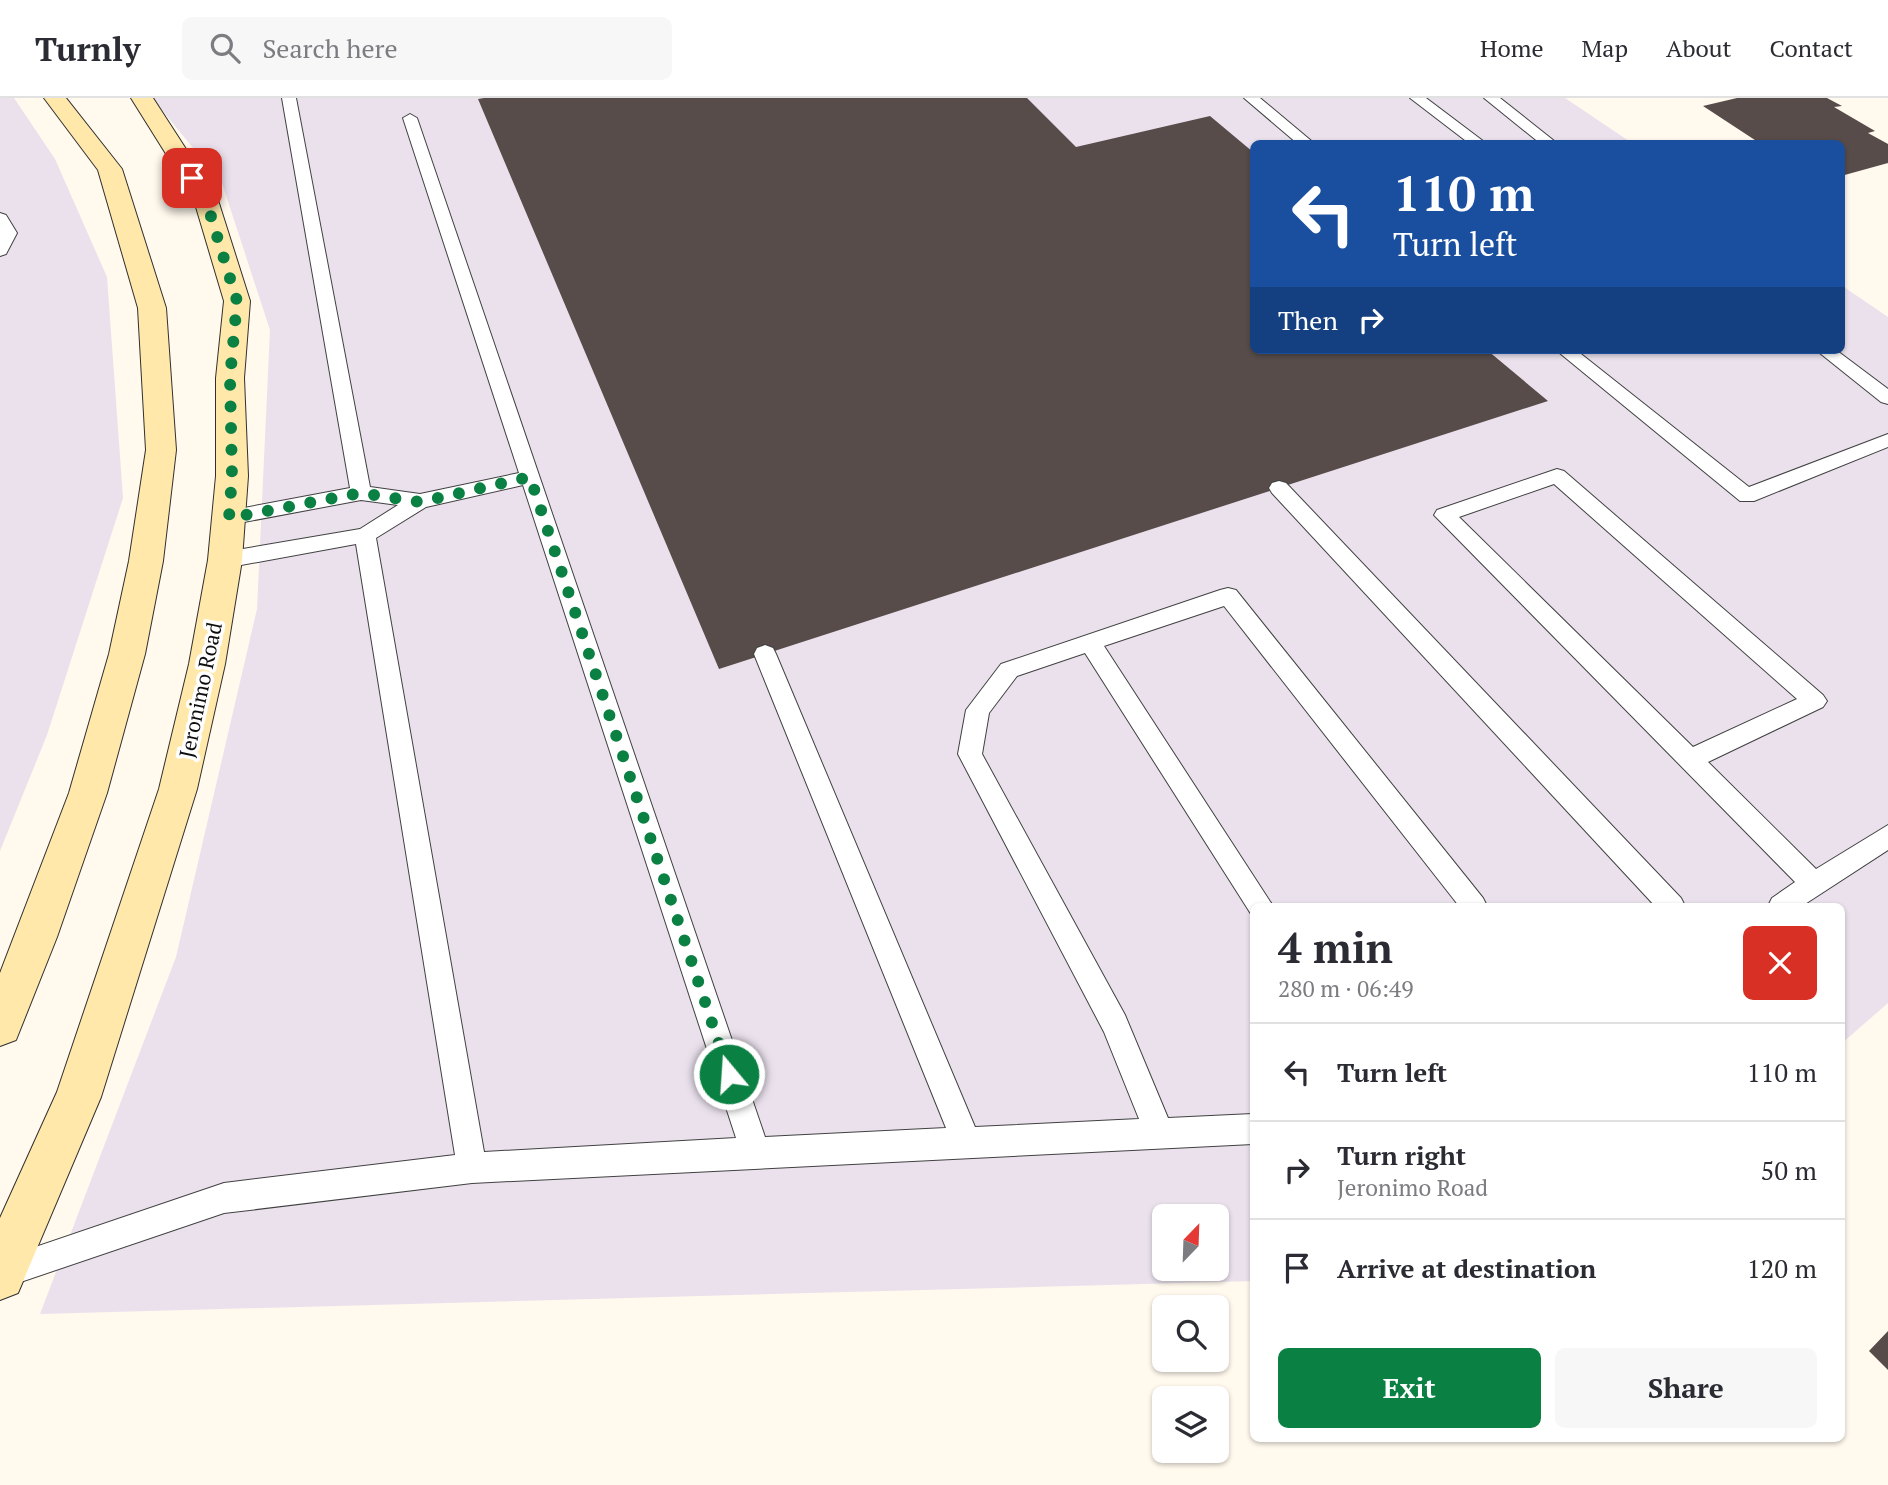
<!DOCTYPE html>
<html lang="en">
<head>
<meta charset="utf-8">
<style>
	:root { --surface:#fff; --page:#f7f7f7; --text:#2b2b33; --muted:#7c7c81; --line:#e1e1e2; --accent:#0b8043 }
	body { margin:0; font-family:"PT Serif",serif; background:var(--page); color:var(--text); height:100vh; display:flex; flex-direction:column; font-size:26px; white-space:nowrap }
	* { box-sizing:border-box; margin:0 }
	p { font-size:23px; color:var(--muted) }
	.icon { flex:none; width:38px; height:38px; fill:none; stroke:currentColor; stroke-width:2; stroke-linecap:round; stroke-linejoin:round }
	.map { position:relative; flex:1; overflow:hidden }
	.panel { position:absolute; left:1250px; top:805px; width:595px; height:539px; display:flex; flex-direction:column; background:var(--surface); border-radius:10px; box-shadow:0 2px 5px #0004 }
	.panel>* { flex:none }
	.hud { position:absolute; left:1250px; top:42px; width:595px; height:214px; border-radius:10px; box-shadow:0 2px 5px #0004; background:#1a4fa0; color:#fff; overflow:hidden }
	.needle { width:46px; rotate:23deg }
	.tools { position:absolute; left:1152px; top:1106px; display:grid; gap:14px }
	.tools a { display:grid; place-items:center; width:77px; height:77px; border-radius:10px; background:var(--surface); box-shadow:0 2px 5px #0004; font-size:35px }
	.pin { position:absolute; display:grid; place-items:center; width:60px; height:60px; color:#fff; margin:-30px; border-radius:14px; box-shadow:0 4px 10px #0006 }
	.me { position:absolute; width:77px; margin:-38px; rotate:342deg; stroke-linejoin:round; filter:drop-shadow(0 0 5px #0008) }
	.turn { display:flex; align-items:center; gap:24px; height:147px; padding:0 28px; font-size:32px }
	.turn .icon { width:91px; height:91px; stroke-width:2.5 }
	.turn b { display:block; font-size:49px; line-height:60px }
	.then { display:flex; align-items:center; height:66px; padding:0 28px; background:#0003; gap:14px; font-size:26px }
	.round { display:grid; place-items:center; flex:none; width:74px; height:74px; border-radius:10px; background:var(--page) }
	.overview { display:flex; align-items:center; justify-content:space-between; height:119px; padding:0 28px }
	h1 { font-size:42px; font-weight:700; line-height:52px }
	.button { display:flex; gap:14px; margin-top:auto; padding:14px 28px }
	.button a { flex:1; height:80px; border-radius:10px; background:var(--accent); color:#fff; font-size:28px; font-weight:700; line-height:80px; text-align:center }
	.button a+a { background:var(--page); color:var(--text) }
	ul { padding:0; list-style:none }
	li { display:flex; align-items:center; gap:21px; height:98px; padding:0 28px; border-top:2px solid var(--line) }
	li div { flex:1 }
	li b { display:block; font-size:26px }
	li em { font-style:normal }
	header { display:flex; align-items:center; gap:42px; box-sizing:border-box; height:98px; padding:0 35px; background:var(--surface); border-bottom:2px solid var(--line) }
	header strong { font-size:33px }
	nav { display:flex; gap:38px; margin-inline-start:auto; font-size:24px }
	.search { width:490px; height:63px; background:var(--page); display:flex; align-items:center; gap:18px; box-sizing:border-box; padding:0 24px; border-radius:10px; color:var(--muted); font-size:26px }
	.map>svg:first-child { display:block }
</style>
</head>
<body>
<header>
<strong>Turnly</strong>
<div class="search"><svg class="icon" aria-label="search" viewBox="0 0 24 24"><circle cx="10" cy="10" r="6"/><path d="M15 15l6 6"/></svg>Search here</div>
<nav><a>Home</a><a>Map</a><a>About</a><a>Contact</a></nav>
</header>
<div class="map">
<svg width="1888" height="1387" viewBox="0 0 1888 1387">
	<rect width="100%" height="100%" fill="#fff9ee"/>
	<!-- industrial -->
	<path fill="#eae1ed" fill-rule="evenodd" d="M0,0H14L55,61L107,179L123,400L47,637L0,753Z
		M152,0H1565L1632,45L1253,46V252H1841V187L1888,219V905L1841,946V808H1253V1183L40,1216L176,859L257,511L270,232L222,85ZM1164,1118H1216V1171H1164Z"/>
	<!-- building -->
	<path fill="#574c49" d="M484,0H1027L1076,49L1210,18L1253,54V252H1487L1548,303L719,571L478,1Z
		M1737,0H1827L1842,8L1834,9L1875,33L1868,35L1888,46V65L1841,78V46H1761L1703,8Z
		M1888,1233V1272L1869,1253Z"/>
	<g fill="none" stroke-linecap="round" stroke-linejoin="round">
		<defs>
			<path id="lane" d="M282,0H296L370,389L420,396L519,375L403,20L410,16L417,20L765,1039L946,1030L754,556L757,550L765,547L773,550L776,556L975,1029L1139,1021L1104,934L958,656L966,612L1001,566L1220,492L1228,490L1236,492L1483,800L1487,808H1459L1224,508L1104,548L1273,808H1253V817L1251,816L1085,555L1017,578L989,615L982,656L1125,917L1168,1020L1253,1016V1046L472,1085L224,1115L0,1191V1161L224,1085L455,1057L356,446L225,470L218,467L214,462L218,457L225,454L360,431L398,407L361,402L228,427L221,425L218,420L221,415L228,413L350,390ZM523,387L736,1040L484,1054L376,440L426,409Z
				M1244,0H1260L1315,46H1298Z
				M1410,0H1426L1487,46H1470Z
				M1484,0H1500L1558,46H1541Z
				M0,115L6,117L17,135L6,156L0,158Z
				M1556,252H1576L1749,389L1888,336V349L1754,403H1740Z
				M1816,252H1836L1888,291V306L1881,304Z
				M1557,371L1564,373L1823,597L1827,603L1823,609L1708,664L1816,771L1888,727V752L1802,808H1768L1772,800L1795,784L1434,417L1437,412ZM1554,386L1797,601L1693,649L1459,419Z
				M1279,383L1286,385L1681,800L1685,808H1655L1272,395L1269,390L1272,385Z"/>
			<path id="secondary" d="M44,0H66L122,71L166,210L176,352L163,463L145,556L107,695L57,839L16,942L0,948V875L69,695L109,556L129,463L146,352L138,210L98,72Z
				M131,0H153L217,99L250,203L244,280L248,378L242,462L225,566L197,691L101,999L18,1195L0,1202V1120L57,994L159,691L189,566L208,462L216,378V280L224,203L193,99Z"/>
		</defs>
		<!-- lane casing -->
		<use href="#lane" stroke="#414141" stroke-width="2"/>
		<!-- secondary casing -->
		<use href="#secondary" stroke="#303030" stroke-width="2"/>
		<!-- lane -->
		<use href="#lane" fill="#fff" fill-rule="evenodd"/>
		<!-- secondary -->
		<use href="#secondary" fill="#ffe8a9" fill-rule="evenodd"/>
	</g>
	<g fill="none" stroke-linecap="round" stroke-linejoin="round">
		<!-- route -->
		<path stroke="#0b8043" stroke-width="12" stroke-dasharray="0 21.6" d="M192,80L205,99L237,203L230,280L232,378L229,420L361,395L420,404L530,379L729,976"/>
	</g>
	<g text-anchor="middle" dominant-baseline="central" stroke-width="7" stroke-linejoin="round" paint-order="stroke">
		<!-- street labels -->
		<g font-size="21" fill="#0e0e0e" stroke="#fff">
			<text transform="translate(200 592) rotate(-78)">Jeronimo Road</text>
		</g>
	</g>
</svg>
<div class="tools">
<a><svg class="needle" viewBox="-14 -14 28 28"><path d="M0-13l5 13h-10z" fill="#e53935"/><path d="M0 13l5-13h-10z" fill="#7c7c81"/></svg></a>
<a><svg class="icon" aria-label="search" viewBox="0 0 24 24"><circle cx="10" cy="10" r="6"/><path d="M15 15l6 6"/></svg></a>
<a><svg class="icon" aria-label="layers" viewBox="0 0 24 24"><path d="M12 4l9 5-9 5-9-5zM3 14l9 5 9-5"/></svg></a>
</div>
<div class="pin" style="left:192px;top:80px;background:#d93025"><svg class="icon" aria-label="arrive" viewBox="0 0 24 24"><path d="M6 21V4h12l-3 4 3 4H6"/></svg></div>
<svg class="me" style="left:729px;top:976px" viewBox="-20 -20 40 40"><circle r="17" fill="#0b8043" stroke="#fff" stroke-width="3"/><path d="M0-11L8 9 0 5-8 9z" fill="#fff"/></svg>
<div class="hud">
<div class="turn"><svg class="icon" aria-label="left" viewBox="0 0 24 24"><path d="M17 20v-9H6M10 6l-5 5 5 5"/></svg><div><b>110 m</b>Turn left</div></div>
<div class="then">Then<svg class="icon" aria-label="right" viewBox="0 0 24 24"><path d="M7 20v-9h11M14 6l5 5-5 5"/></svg></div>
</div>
<section class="panel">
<div class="overview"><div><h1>4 min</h1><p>280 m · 06:49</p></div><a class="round" style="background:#d93025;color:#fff"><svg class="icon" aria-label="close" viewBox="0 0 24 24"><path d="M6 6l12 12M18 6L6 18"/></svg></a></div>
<ul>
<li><svg class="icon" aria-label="left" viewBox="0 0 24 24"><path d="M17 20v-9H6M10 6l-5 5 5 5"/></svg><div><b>Turn left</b></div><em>110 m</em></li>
<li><svg class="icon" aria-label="right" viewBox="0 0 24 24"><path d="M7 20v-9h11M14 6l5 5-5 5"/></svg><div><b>Turn right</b><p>Jeronimo Road</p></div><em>50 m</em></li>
<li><svg class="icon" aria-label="arrive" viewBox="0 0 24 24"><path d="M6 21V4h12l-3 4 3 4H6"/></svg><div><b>Arrive at destination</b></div><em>120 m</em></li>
</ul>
<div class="button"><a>Exit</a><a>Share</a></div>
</section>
</div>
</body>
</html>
